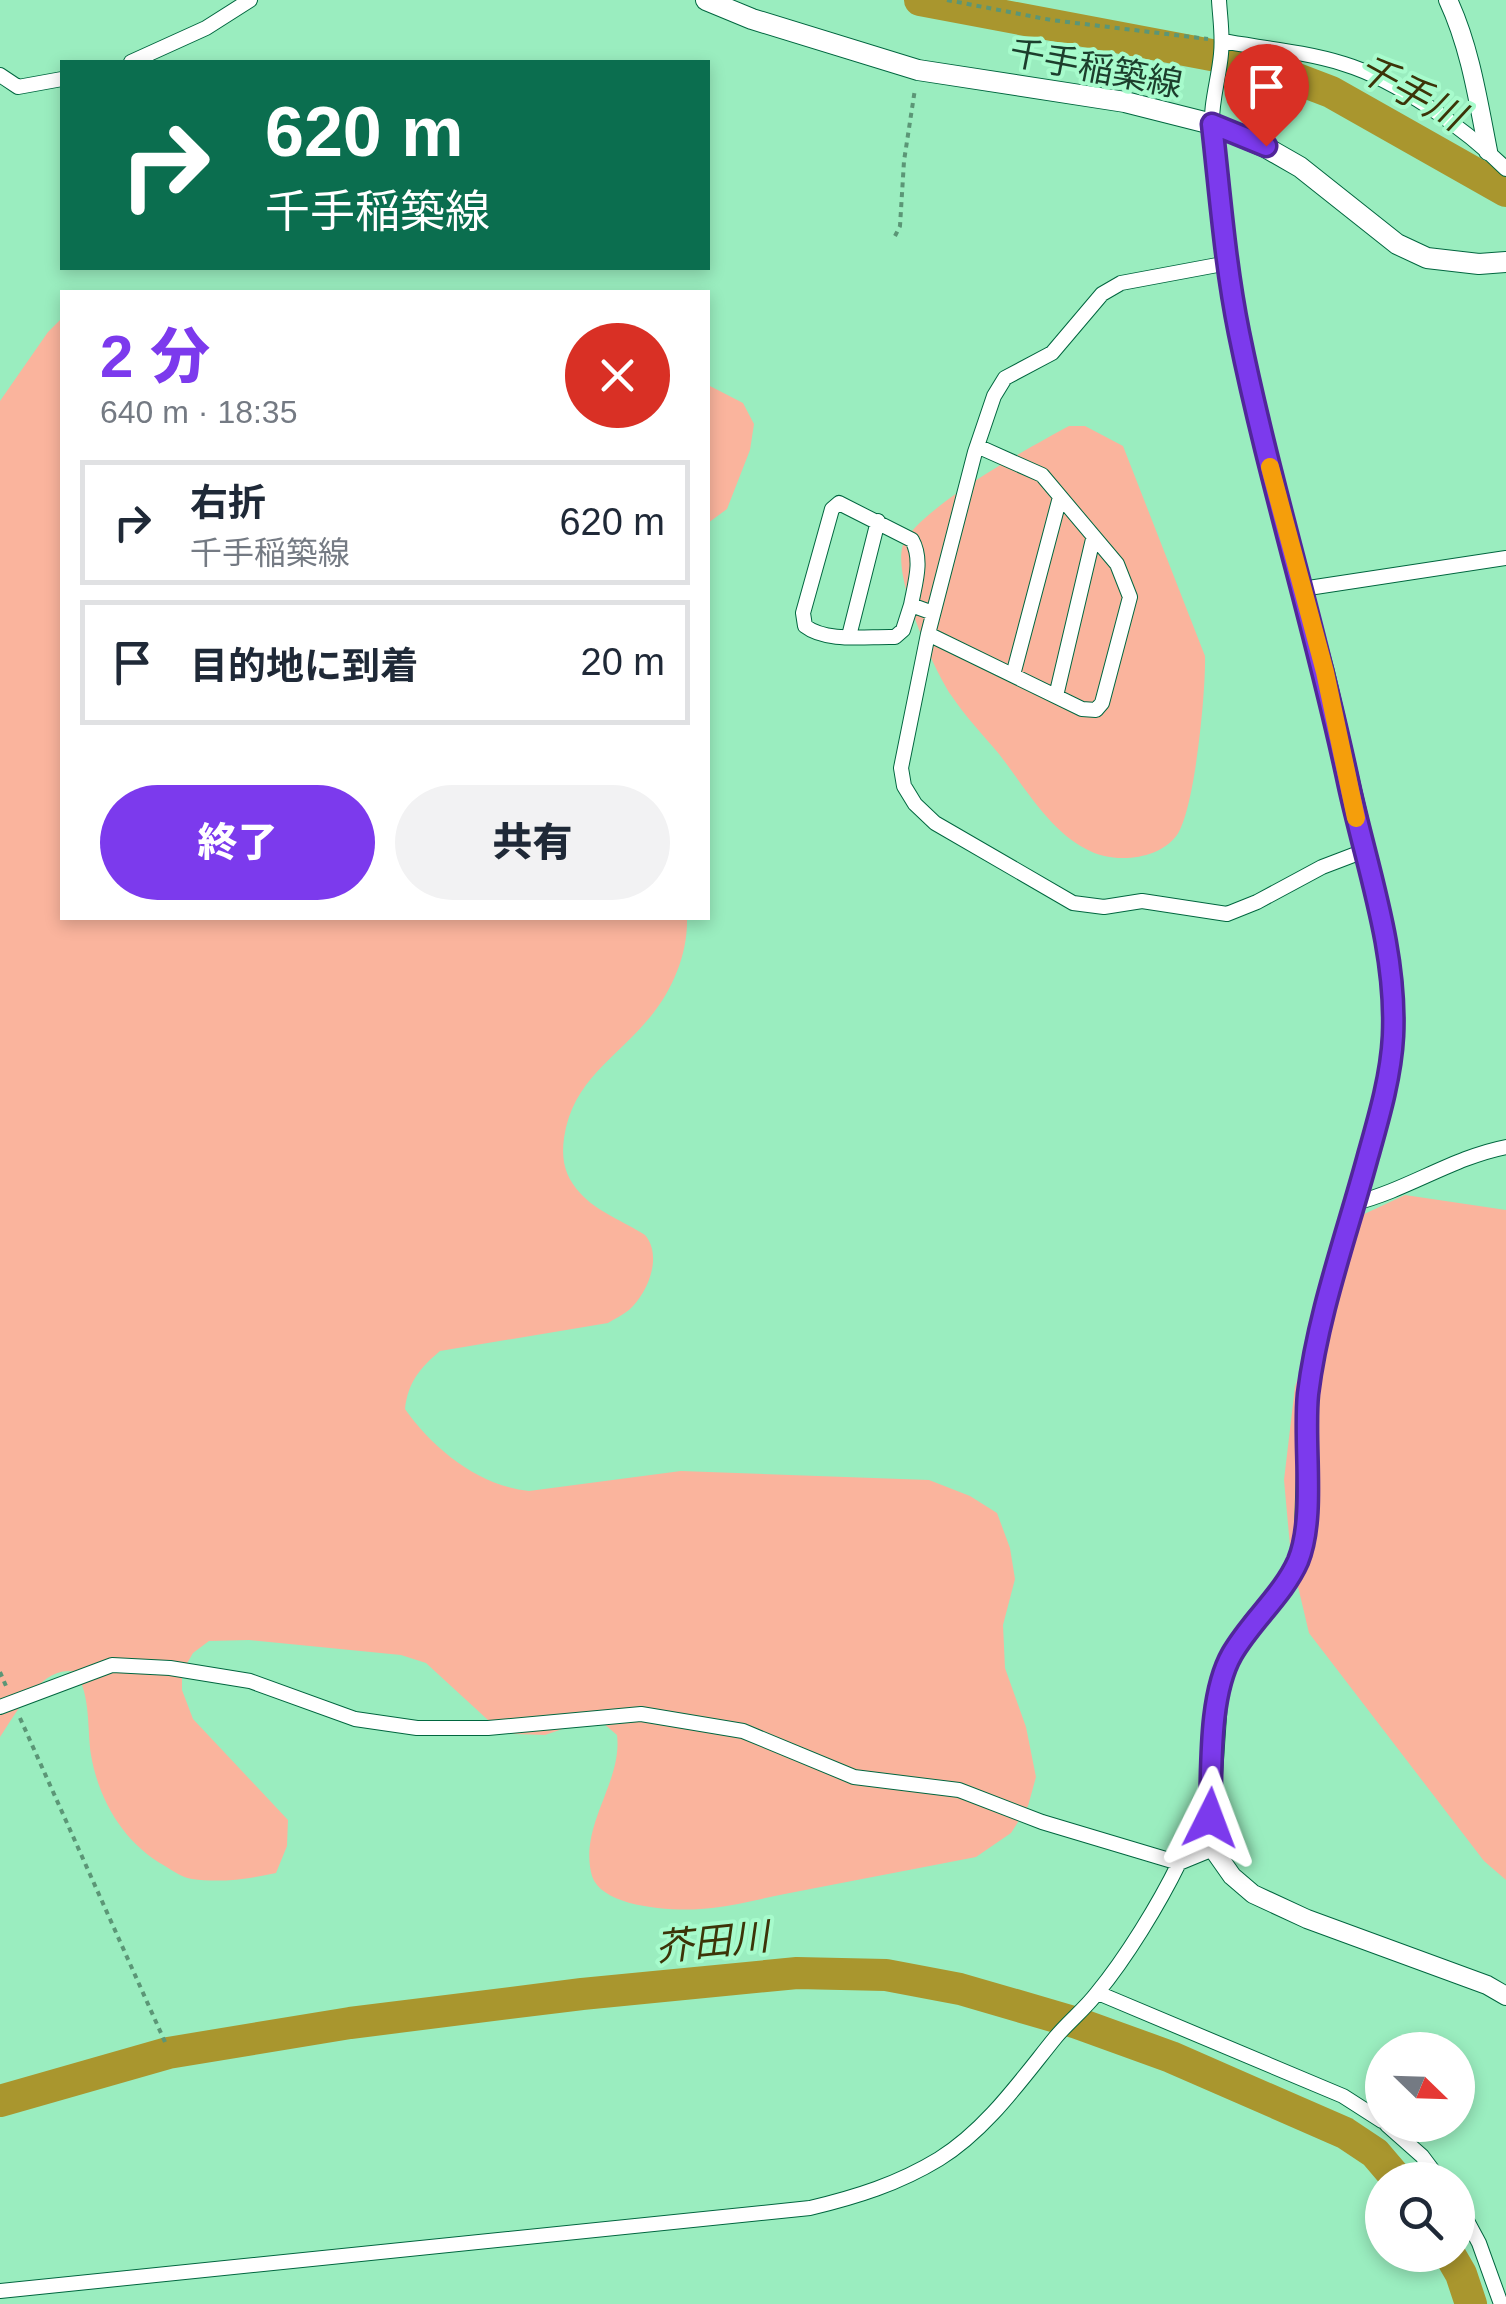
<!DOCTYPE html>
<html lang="ja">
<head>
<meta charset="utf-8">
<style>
	:root { --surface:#fff; --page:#f2f2f3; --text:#1f2937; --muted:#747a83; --line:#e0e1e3; --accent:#7c3aed }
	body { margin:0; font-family:Helvetica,"Noto Sans JP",sans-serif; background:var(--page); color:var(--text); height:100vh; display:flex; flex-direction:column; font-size:38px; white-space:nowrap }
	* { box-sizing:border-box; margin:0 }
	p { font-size:32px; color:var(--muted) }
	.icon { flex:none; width:55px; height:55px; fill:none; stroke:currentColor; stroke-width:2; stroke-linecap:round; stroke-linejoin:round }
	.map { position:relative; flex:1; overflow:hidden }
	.side { position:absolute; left:60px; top:290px; width:650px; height:630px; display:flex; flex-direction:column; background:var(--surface); border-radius:0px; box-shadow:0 5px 15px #0003 }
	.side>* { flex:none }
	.guide { position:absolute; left:60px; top:60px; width:650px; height:210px; border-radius:0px; box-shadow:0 5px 15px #0003; background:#0b6e4f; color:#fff; overflow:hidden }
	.needle { width:65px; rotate:113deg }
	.buttons { position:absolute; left:1365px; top:2032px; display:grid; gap:20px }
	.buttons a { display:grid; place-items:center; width:110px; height:110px; border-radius:50%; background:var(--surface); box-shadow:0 5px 15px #0003; font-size:50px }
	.pin { position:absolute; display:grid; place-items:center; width:85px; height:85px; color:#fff; margin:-102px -42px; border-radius:50% 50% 50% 0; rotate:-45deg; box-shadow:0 0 10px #0007 }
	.pin .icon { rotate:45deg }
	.me { position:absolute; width:110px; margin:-55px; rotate:3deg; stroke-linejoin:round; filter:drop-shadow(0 0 8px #0008) }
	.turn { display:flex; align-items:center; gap:35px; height:210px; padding:0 40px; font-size:45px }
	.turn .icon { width:130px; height:130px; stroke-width:2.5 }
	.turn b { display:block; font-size:70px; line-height:85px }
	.round { display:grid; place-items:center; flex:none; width:105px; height:105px; border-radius:52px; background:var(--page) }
	.head { display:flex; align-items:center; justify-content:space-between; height:170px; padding:0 40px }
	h1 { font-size:60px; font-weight:800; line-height:75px; color:var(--accent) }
	.primary-button { display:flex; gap:20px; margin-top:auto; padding:20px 40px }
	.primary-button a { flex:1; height:115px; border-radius:60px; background:var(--accent); color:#fff; font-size:40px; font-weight:800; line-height:115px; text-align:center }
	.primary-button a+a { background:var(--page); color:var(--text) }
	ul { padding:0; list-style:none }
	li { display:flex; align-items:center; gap:30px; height:125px; margin:0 20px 15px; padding:0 20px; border:5px solid var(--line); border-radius:0px }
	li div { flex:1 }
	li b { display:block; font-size:38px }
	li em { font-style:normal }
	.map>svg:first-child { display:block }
</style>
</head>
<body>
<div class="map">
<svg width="1506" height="2304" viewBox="0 0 1506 2304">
	<rect width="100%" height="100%" fill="#9aedbf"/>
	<!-- green -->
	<path fill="#fab49d" d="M62,318V918H687C688,953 673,989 651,1016C616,1059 573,1079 564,1138C561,1160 565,1177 581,1194C596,1211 625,1222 645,1235C663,1256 648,1293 629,1310C623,1315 614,1319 608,1323L440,1351C420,1368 408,1382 405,1409C433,1449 479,1486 529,1491L681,1471L929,1480L970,1496L997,1513L1010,1548L1015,1579L1003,1625L1005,1668L1026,1727L1036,1777L1028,1806L1011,1833L976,1857C916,1869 855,1880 795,1892C767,1897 740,1905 712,1908C683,1912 603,1910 592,1876C578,1826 623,1782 617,1735L603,1723H580L545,1735L514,1734L488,1720L426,1663L401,1655L249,1640L209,1641L193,1653L182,1672V1690L193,1719L288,1820L287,1846L276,1873C248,1879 221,1883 192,1879C183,1878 173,1871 165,1866C124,1843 99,1801 91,1755C87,1728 91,1697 76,1672C43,1663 16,1713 0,1737V401L48,332Z
		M708,385L743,403L754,424L750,450L727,509L708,523Z
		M1069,426H1085L1123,446L1205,656C1206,690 1195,809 1177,835C1158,861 1112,864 1086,849C1049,830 1024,786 999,754C983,735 965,716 951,695C933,668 892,576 903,545C917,509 1032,446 1069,426Z
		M1405,1195L1506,1210V1880L1484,1861L1309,1633L1291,1557L1284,1480L1295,1387L1326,1294L1360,1216Z"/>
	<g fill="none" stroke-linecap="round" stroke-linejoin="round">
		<!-- river -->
		<path stroke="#a9962e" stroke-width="32" d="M920,0L1222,57L1276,71L1331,92L1506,191
			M0,2101L168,2053L350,2023L582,1994L797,1973L886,1975L960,1989L1077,2023L1171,2057L1345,2133L1375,2153L1398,2180
			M1450,2255L1461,2274L1471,2304"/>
		<defs>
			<path id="minor" d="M1219,0C1220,18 1223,36 1221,54C1219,78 1210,105 1212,130C1226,287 1262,437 1302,589L1506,558
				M1222,41C1262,48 1306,52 1344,64C1397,80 1467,130 1506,169
				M131,62L206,28L250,0
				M0,75L18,87L62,79
				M1228,263L1121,283L1102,294L1052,353L1005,378L994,396L975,452L928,634L901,768L904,786L915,804L935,823L1073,903L1104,907L1142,901L1227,914L1257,902L1322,867L1364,851
				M911,605L903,630L895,637C868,636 827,643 805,626L803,613L832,509L839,503L912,540C923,560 915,583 911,605L933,613
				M928,634L1082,709L1096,710L1102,703L1130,597L1117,564L1042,475L977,446
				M849,636L878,521
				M1013,675L1060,497
				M1056,696L1093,539
				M1355,1203C1407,1190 1454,1157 1506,1147
				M0,1707L112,1665L170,1668L250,1681L355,1719L417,1728H488L641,1714L743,1731L854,1777L959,1790L1042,1822L1179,1863L1213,1849
				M1098,1993L1343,2096L1382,2121
				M1387,2125L1422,2156L1440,2180
				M1458,2204L1479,2243L1501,2304
				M0,2291L810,2208C856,2197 898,2184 939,2159C986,2130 1021,2080 1055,2038C1068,2022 1085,2009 1097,1993C1126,1958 1159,1904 1179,1863"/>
			<path id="tertiary" d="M1448,0C1470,47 1478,100 1488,151
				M1302,589L1325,672L1387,942L1394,988L1393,1041L1382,1106L1319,1329L1308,1397L1304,1532L1298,1559L1281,1588L1253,1621L1230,1657L1219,1687L1210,1818L1213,1849L1232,1876L1253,1894L1307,1919L1487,1985L1506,1996"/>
			<path id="secondary" d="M706,0L752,19L918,70L1125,102L1212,124L1265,147L1300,167L1397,244L1427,258L1479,264L1506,262"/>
		</defs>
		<!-- minor casing -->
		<use href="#minor" stroke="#00663f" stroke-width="16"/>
		<!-- tertiary casing -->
		<use href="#tertiary" stroke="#00663f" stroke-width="20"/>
		<!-- secondary casing -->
		<use href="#secondary" stroke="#00663f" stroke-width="22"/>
		<!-- path -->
		<path stroke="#5b9676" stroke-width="4" stroke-dasharray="5 5" stroke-linecap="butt" d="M947,0L1051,20L1208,39
			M895,236L900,226L904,161L915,89
			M0,1672L6,1686
			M20,1718L165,2042"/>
		<!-- minor -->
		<use href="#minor" stroke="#fff" stroke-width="14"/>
		<!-- tertiary -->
		<use href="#tertiary" stroke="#fff" stroke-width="18"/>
		<!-- secondary -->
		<use href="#secondary" stroke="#fff" stroke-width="20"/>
	</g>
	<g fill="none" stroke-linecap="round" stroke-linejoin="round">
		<defs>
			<path id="route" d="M1210,1818C1212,1770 1208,1696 1232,1654C1251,1621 1283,1595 1298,1561C1316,1517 1303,1443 1308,1394C1318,1313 1347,1234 1368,1156C1379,1117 1391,1076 1393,1036C1397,950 1367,868 1349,786C1317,634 1270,485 1239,333C1225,264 1220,194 1212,124L1266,146"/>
		</defs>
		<!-- route casing -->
		<use href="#route" stroke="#51269a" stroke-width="25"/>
		<!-- route -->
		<use href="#route" stroke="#7c3aed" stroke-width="18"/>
		<!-- slow -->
		<path stroke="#f59e0b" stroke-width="18" d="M1270,467L1325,672L1356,818"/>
	</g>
	<g text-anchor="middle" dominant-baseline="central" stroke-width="8" stroke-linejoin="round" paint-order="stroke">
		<!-- street labels -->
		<g font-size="35" fill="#1c3e2c" stroke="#a7fbcc">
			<text transform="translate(1096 68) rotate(11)">千手稲築線</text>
		</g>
		<!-- water labels -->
		<g font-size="38" font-style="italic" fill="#3c3408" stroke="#a7fbcc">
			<text transform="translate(1411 92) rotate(29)">千手川</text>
			<text transform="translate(712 1942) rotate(-6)">芥田川</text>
		</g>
	</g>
</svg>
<div class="buttons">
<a><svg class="needle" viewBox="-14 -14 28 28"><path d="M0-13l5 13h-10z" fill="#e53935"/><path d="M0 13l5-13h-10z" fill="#747a83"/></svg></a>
<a><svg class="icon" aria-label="search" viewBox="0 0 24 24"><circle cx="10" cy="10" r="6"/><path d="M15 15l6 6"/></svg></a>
</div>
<div class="pin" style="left:1266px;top:146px;background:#d93025"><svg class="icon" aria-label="arrive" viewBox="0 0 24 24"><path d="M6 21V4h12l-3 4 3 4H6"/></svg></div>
<svg class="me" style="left:1210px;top:1818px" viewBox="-20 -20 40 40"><path d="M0-17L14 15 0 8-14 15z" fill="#7c3aed" stroke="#fff" stroke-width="4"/></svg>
<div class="guide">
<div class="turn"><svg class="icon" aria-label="right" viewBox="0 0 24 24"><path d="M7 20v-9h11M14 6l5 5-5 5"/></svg><div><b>620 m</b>千手稲築線</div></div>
</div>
<section class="side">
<div class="head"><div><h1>2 分</h1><p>640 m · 18:35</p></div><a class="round" style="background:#d93025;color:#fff"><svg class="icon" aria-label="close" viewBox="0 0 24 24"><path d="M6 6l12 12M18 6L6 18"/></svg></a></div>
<ul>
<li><svg class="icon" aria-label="right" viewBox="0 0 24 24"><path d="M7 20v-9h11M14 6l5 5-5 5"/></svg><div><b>右折</b><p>千手稲築線</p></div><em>620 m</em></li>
<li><svg class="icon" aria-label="arrive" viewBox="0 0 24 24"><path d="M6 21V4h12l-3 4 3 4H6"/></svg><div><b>目的地に到着</b></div><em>20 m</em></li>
</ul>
<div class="primary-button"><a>終了</a><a>共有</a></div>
</section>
</div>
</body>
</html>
